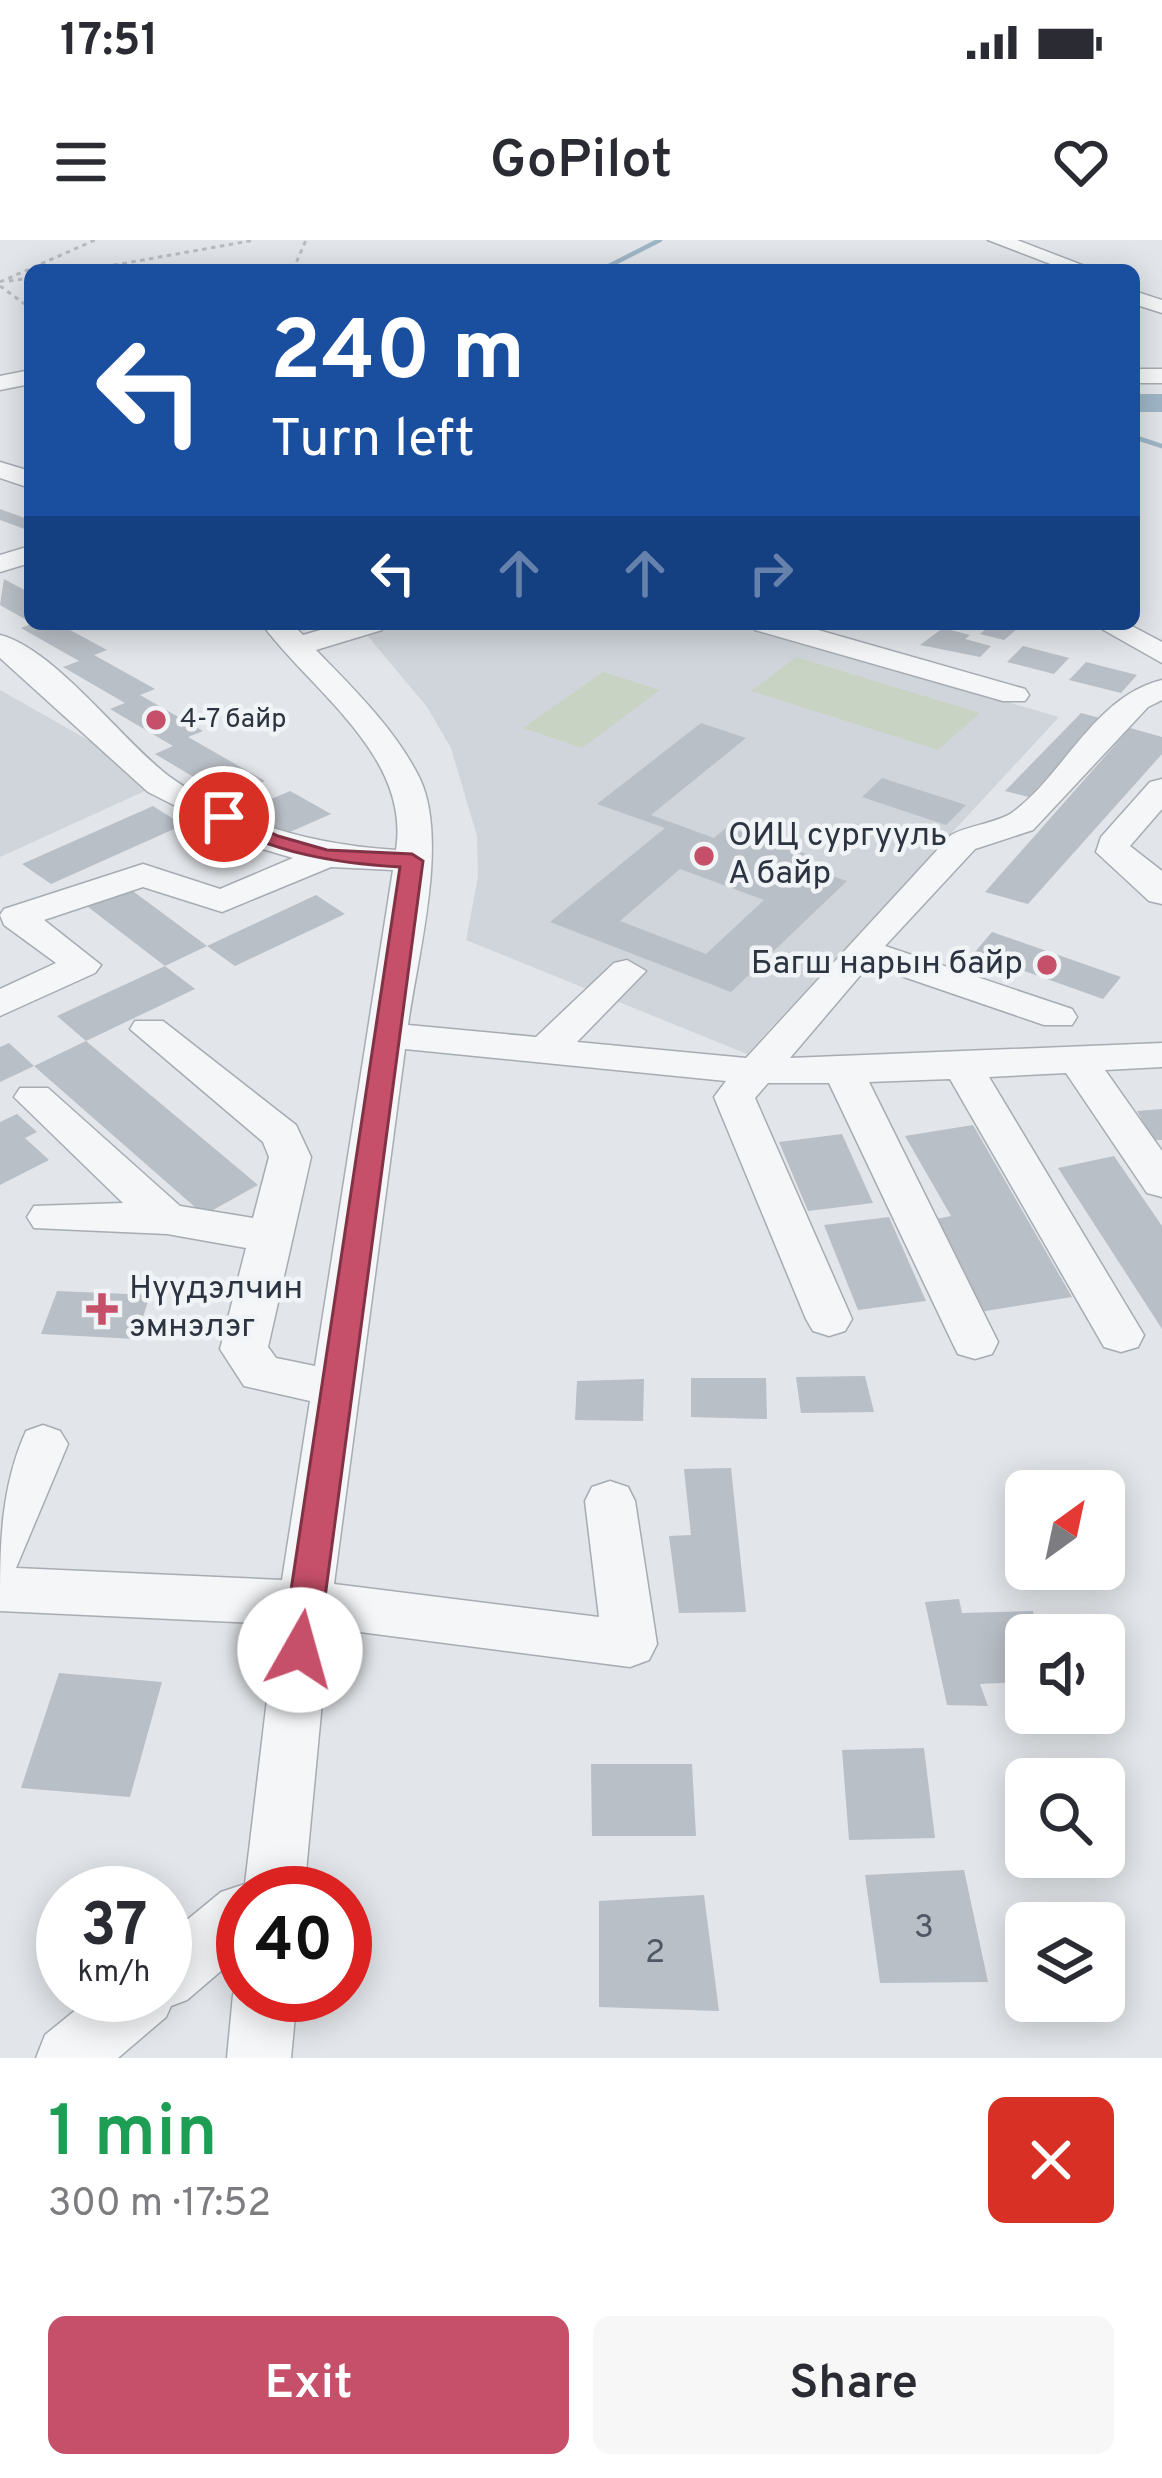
<!DOCTYPE html>
<html lang="en">
<head>
<meta charset="utf-8">
<style>
	:root { --surface:#fff; --page:#f7f7f7; --text:#2b2b33; --muted:#7c7c81; --accent:#c64f6a }
	body { margin:0; font-family:Overpass,sans-serif; background:var(--page); color:var(--text); height:100vh; display:flex; flex-direction:column; font-size:45px; white-space:nowrap }
	* { box-sizing:border-box; margin:0 }
	p { font-size:39px; color:var(--muted) }
	.icon { flex:none; width:66px; height:66px; fill:none; stroke:currentColor; stroke-width:2; stroke-linecap:round; stroke-linejoin:round }
	.map { position:relative; height:1818px; overflow:hidden }
	.panel { display:flex; flex-direction:column; background:var(--surface); flex:1 }
	.panel>* { flex:none }
	.top-card { position:absolute; left:24px; top:24px; width:1116px; height:366px; border-radius:18px; box-shadow:0 6px 30px #0003; background:#1a4fa0; color:#fff; overflow:hidden }
	.needle { width:78px; rotate:33deg }
	.tools { position:absolute; left:1005px; top:1230px; display:grid; gap:24px }
	.tools a { display:grid; place-items:center; width:120px; height:120px; border-radius:18px; background:var(--surface); box-shadow:0 6px 30px #0003; font-size:60px }
	.speed { position:absolute; left:36px; top:1626px; display:flex; gap:24px; font-size:60px; font-weight:700; text-align:center }
	.speed>* { display:grid; place-content:center; width:156px; height:156px; border-radius:50%; background:var(--surface); box-shadow:0 6px 30px #0003; line-height:1 }
	.speed small { font-size:30px; font-weight:400 }
	.speed .limit { border:18px solid #d22; background:#fff; color:#111 }
	.pin { position:absolute; display:grid; place-items:center; width:102px; height:102px; color:#fff; margin:-51px; border:6px solid #fff; border-radius:50%; box-shadow:0 3px 12px #0007 }
	.me { position:absolute; width:132px; margin:-66px; rotate:7deg; stroke-linejoin:round; filter:drop-shadow(0 0 9px #0008) }
	.turn { display:flex; align-items:center; gap:42px; height:252px; padding:0 48px; font-size:54px }
	.turn .icon { width:156px; height:156px; stroke-width:2.5 }
	.turn b { display:block; font-size:84px; line-height:102px }
	.lanes { display:flex; align-items:center; height:114px; padding:0 48px; background:#0003; justify-content:center; gap:60px; direction:ltr }
	.lanes .off { opacity:.35 }
	.round { display:grid; place-items:center; flex:none; width:126px; height:126px; border-radius:18px; background:var(--page) }
	.head { display:flex; align-items:center; justify-content:space-between; height:204px; padding:0 48px }
	h1 { font-size:72px; font-weight:600; line-height:90px; color:#1e9e55 }
	.primary-button { display:flex; gap:24px; margin-top:auto; padding:24px 48px }
	.primary-button a { flex:1; height:138px; border-radius:18px; background:var(--accent); color:#fff; font-size:48px; font-weight:600; line-height:138px; text-align:center }
	.primary-button a+a { background:var(--page); color:var(--text) }
	.status { display:flex; justify-content:space-between; align-items:center; height:84px; padding:0 60px; background:var(--surface); direction:ltr }
	.status svg { height:33px; fill:currentColor }
	header { display:flex; justify-content:space-between; align-items:center; height:156px; padding:0 48px; background:var(--surface); font-size:54px; font-weight:600 }
	.map>svg:first-child { display:block }
</style>
</head>
<body>
<div class="status"><b>17:51</b><svg viewBox="0 0 49 12"><path d="M0 12V9h3v3zM5 12V6h3v6zM10 12V3h3v9zM15 12V0h3v12zM26 1h20v11H26zM47 4h2v5h-2z"/></svg></div>
<header><svg class="icon" aria-label="menu" viewBox="0 0 24 24"><path d="M4 6h16M4 12h16M4 18h16"/></svg>GoPilot<svg class="icon" aria-label="heart" viewBox="0 0 24 24"><path d="M12 20l-8-8c-3-5 5-10 8-4 3-6 11-1 8 4z"/></svg></header>
<div class="map">
<svg width="1162" height="1818" viewBox="0 0 1162 1818">
	<rect width="100%" height="100%" fill="#e2e5e9"/>
	<!-- built -->
	<path fill="#d0d5db" d="M397,384H740L1059,477L747,814L466,700L478,637L477,596L451,508L427,467L366,394Z
		M0,450L111,513L158,545L0,617Z"/>
	<!-- green -->
	<path fill="#c9d3c4" d="M796,417L980,473L938,510L751,451Z
		M603,432L660,450L582,508L523,488Z"/>
	<g fill="none" stroke-linecap="round" stroke-linejoin="round">
		<!-- stream -->
		<path stroke="#9fb6c7" stroke-width="4.5" d="M601,30L660,0
			M1134,197L1162,206"/>
		<!-- river -->
		<path fill="#9fb6c7" fill-rule="evenodd" d="M1134,154H1162V172H1134Z"/>
	</g>
	<!-- building -->
	<path fill="#b9bfc6" fill-rule="evenodd" d="M0,269L30,280V291L0,280Z
		M4,339L30,353V382L0,365Z
		M31,384H59L107,410L94,415L155,449L140,455L203,491L188,497L265,541L229,558L155,514L173,506L110,469L125,463L63,427L79,421L21,388Z
		M991,384H1023L1004,400L980,394Z
		M943,388L970,395L965,399L991,406L980,417L920,405Z
		M1023,406L1069,418L1054,434L1007,422Z
		M1086,422L1137,435L1121,453L1069,440Z
		M1081,473L1100,478L1029,557L1005,551Z
		M701,483L746,498L651,575L714,598L727,587L812,616L801,625L847,641L731,752L550,682L665,588L597,564ZM680,629L764,660L706,714L620,681Z
		M1130,488L1162,497V514L1028,664L985,652Z
		M882,538L966,565L946,585L862,557Z
		M290,551L331,574L274,599L239,573Z
		M153,566L183,585L51,644L22,624Z
		M130,649L207,706L165,726L195,749L86,801L57,776L165,726L88,667Z
		M316,655L345,674L235,726L207,706Z
		M992,692L1121,737L1103,759L974,713Z
		M86,801L258,945L204,975L34,826Z
		M9,803L34,826L0,842V807Z
		M1162,869V900H1153L1137,871Z
		M17,874L37,892L25,898L49,920L0,945V882Z
		M973,885L1072,1057L979,1072L931,980L951,976L905,896Z
		M842,894L873,963L808,971L779,902Z
		M1114,916L1162,986V1089L1058,928Z
		M889,977L926,1061L858,1070L824,985Z
		M57,1051L150,1055L136,1099L41,1094Z
		M865,1136L874,1172L801,1173L796,1137Z
		M691,1138H766L767,1179L691,1177Z
		M644,1139L643,1181L575,1180L577,1141Z
		M731,1228L746,1372L679,1373L669,1296L691,1295L684,1229Z
		M959,1359L962,1373L1033,1371L1038,1395H1026V1442L980,1444L988,1466L947,1465L925,1362Z
		M59,1433L162,1442L130,1557L21,1548Z
		M924,1508L935,1598L849,1600L842,1510Z
		M591,1524H692L696,1596H592Z
		M964,1630L988,1742L880,1743L865,1635Z
		M704,1655L719,1771L599,1767V1661Z"/>
	<g fill="none" stroke-linecap="round" stroke-linejoin="round">
		<defs>
			<path id="minor" d="M988,0H1017L1095,30H1066Z
				M1134,51L1162,60V73L1134,64Z
				M1134,129H1162V143H1134Z
				M30,130V144L0,150V136Z
				M0,222L30,231V248L0,238Z
				M30,306V323L0,332V315Z
				M262,384H292L303,395L341,384H386L382,390L316,410C353,448 397,491 420,539C449,601 417,718 408,785L536,797L614,723L627,720L646,731L577,802L746,818L951,595C969,585 998,583 1013,572C1065,533 1095,456 1162,440V460L1148,467L1033,590L975,609L885,706L1072,769L1077,777L1072,785H1044L869,725L790,818L1162,803V827L1105,830L1162,911V957L1147,953L1066,833L989,837L1144,1095L1138,1107L1121,1112L1104,1107L950,839L869,842L998,1102L992,1114L975,1119L958,1114L952,1102L829,843H768L755,858L852,1079L845,1091L829,1096L813,1091L806,1079L714,857L726,841L405,809L334,1344L599,1377L585,1261L592,1247L610,1241L628,1247L635,1261L657,1404L649,1420L630,1427L329,1388L304,1653H243V1712L187,1760L171,1766L166,1777L118,1818H36L45,1795L94,1755H165V1698L221,1652L245,1644L276,1384L0,1371C0,1306 0,1249 26,1191L43,1185L60,1191L68,1204L16,1328L282,1340L310,1161L244,1146L220,1109L246,1008L167,994L34,988L27,977L34,966L123,963L14,857L20,848H48L180,966L253,978L269,917L263,902L130,789L135,781H163L296,885L311,917L268,1107L276,1118L315,1126L393,630L331,627L222,672L143,647L44,680L101,725L95,733L0,776V749L56,723L4,685L0,675L4,669L143,624L220,649L293,618L259,608L148,552L0,418V395C55,409 123,502 170,537C236,585 317,605 396,610C411,515 310,450 262,384Z
				M751,384H797L1025,449L1029,455L1025,461H1003L755,390Z
				M1093,384H1128L1162,402V423Z
				M1162,539V569L1130,606L1162,631V664L1149,661L1096,612L1101,597L1150,542Z
				M243,1733V1755H297L291,1818H227L233,1755Z"/>
		</defs>
		<!-- minor casing -->
		<use href="#minor" stroke="#a7acb3" stroke-width="3"/>
		<!-- path -->
		<path stroke="#b8bcc1" stroke-width="3" stroke-dasharray="4.5 4.5" stroke-linecap="butt" d="M87,30L255,0
			M293,30L306,0
			M9,41L30,38
			M0,42L95,0
			M0,46L30,68"/>
		<!-- minor -->
		<use href="#minor" fill="#f4f6f8" fill-rule="evenodd"/>
	</g>
	<!-- route -->
	<path fill="#c64f6a" stroke="#813345" stroke-width="3" d="M224,570L278,596L327,610L412,614L423,621L318,1410L313,1421L300,1425L287,1421L282,1410L400,627C332,623 278,613 217,582V572Z"/>
	<!-- markers -->
	<g fill="#c64f6a" stroke="#f1f4f7" stroke-width="4.5">
		<circle cx="156" cy="480" r="12"/>
		<circle cx="704" cy="616" r="12"/>
		<circle cx="1047" cy="725" r="12"/>
		<path d="M96 1051h12v12h12v12h-12v12h-12v-12h-12v-12h12z"/>
	</g>
	<g text-anchor="middle" dominant-baseline="central" stroke-width="9" stroke-linejoin="round" paint-order="stroke">
		<!-- far-poi labels -->
		<g font-size="27" fill="#2b3440" stroke="#f1f4f7" text-anchor="start">
			<text x="180" y="480">4-7 байр</text>
		</g>
		<!-- poi labels -->
		<g font-size="33" fill="#2b3440" stroke="#f1f4f7" text-anchor="start">
			<text x="728" y="597">ОИЦ сургууль<tspan x="728" dy="38">А байр</tspan></text>
			<text x="1023" y="725" text-anchor="end">Багш нарын байр</text>
			<text x="129" y="1050">Нүүдэлчин<tspan x="129" dy="38">эмнэлэг</tspan></text>
		</g>
		<!-- near-number labels -->
		<g font-size="33" fill="#4e5762">
			<text x="924" y="1689">3</text>
			<text x="655" y="1714">2</text>
		</g>
	</g>
</svg>
<div class="tools">
<a><svg class="needle" viewBox="-14 -14 28 28"><path d="M0-13l5 13h-10z" fill="#e53935"/><path d="M0 13l5-13h-10z" fill="#7c7c81"/></svg></a>
<a><svg class="icon" aria-label="sound" viewBox="0 0 24 24"><path d="M4 9h4l5-4v14l-5-4H4zM17 9q2 3 0 6"/></svg></a>
<a><svg class="icon" aria-label="search" viewBox="0 0 24 24"><circle cx="10" cy="10" r="6"/><path d="M15 15l6 6"/></svg></a>
<a><svg class="icon" aria-label="layers" viewBox="0 0 24 24"><path d="M12 4l9 5-9 5-9-5zM3 14l9 5 9-5"/></svg></a>
</div>
<div class="speed"><div>37<small>km/h</small></div><div class="limit">40</div></div>
<div class="pin" style="left:224px;top:577px;background:#d93025"><svg class="icon" aria-label="arrive" viewBox="0 0 24 24"><path d="M6 21V4h12l-3 4 3 4H6"/></svg></div>
<svg class="me" style="left:300px;top:1410px" viewBox="-20 -20 40 40"><circle r="19" fill="#fff"/><path d="M0-13L10 11 0 6-10 11z" fill="#c64f6a"/></svg>
<div class="top-card">
<div class="turn"><svg class="icon" aria-label="left" viewBox="0 0 24 24"><path d="M17 20v-9H6M10 6l-5 5 5 5"/></svg><div><b>240 m</b>Turn left</div></div>
<div class="lanes"><svg class="icon" aria-label="left" viewBox="0 0 24 24"><path d="M17 20v-9H6M10 6l-5 5 5 5"/></svg><svg class="icon off" aria-label="ahead" viewBox="0 0 24 24"><path d="M12 20V5M6 11l6-6 6 6"/></svg><svg class="icon off" aria-label="ahead" viewBox="0 0 24 24"><path d="M12 20V5M6 11l6-6 6 6"/></svg><svg class="icon off" aria-label="right" viewBox="0 0 24 24"><path d="M7 20v-9h11M14 6l5 5-5 5"/></svg></div>
</div>
</div>
<section class="panel">
<div class="head"><div><h1>1 min</h1><p>300 m · 17:52</p></div><a class="round" style="background:#d93025;color:#fff"><svg class="icon" aria-label="close" viewBox="0 0 24 24"><path d="M6 6l12 12M18 6L6 18"/></svg></a></div>
<div class="primary-button"><a>Exit</a><a>Share</a></div>
</section>
</body>
</html>
